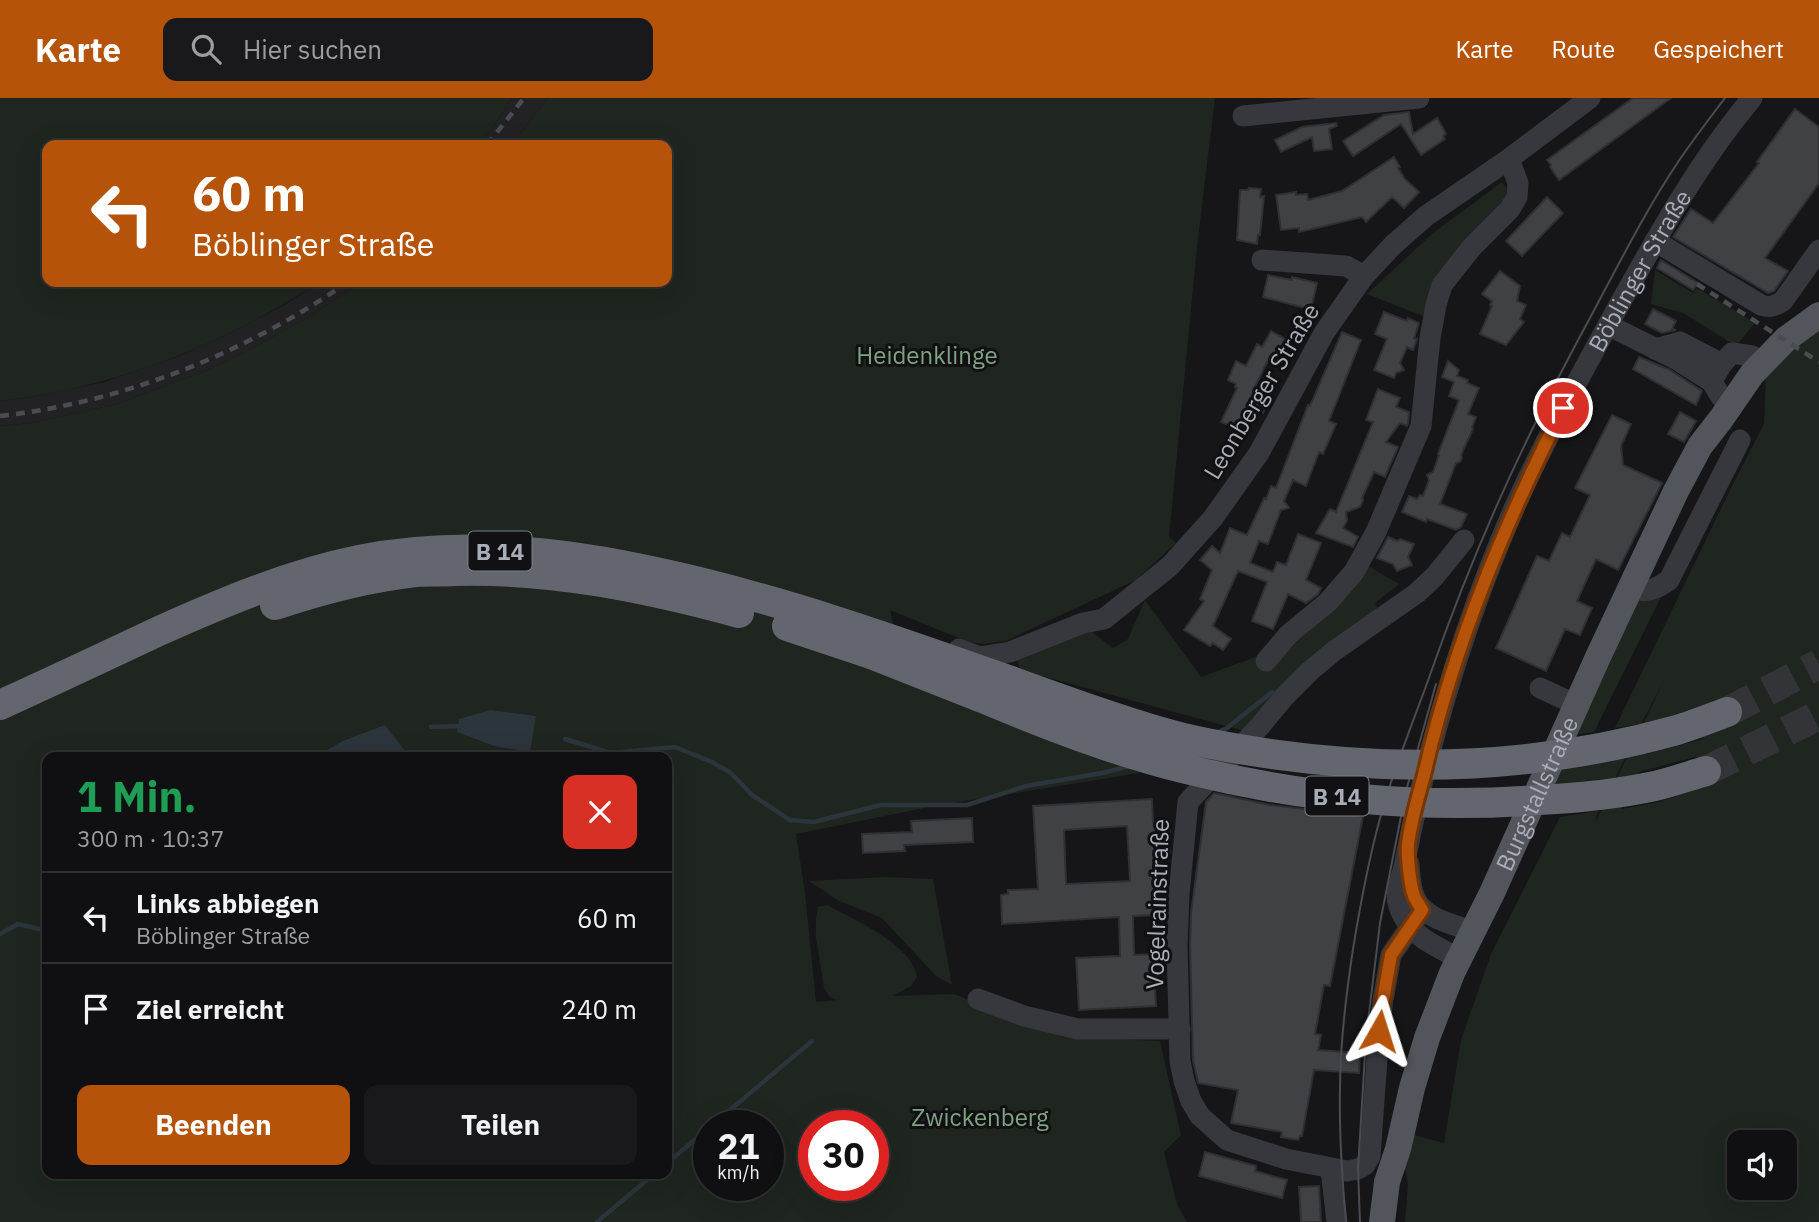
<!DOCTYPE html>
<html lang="de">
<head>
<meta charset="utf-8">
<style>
	:root { --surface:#101012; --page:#19191b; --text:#f1f3f6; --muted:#9c9d9f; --line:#303032; --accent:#b45309 }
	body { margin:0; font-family:"IBM Plex Sans",sans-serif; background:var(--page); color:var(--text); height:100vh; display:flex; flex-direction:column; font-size:26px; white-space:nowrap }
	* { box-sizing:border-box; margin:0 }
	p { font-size:23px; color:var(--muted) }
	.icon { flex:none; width:38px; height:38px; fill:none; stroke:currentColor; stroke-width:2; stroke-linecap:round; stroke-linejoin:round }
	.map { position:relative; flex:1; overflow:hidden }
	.details { position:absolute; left:42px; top:654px; width:630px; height:427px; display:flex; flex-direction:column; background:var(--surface); border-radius:14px; box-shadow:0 7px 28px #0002,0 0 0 2px var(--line) }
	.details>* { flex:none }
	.top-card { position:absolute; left:42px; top:42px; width:630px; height:147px; border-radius:14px; box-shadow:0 7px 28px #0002,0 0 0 2px var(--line); background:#b45309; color:#fff; overflow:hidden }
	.tools { position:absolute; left:1727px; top:1032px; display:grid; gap:14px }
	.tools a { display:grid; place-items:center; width:70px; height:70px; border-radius:14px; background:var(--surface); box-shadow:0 7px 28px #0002,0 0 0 2px var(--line); font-size:35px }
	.speed { position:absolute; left:693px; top:1012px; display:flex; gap:14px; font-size:35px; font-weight:700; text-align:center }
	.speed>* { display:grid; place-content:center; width:91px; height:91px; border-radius:50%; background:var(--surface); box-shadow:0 7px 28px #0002,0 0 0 2px var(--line); line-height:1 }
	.speed small { font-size:18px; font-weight:400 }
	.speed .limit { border:10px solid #d22; background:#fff; color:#111 }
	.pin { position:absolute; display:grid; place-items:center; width:60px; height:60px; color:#fff; margin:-30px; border:4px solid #fff; border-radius:50%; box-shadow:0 2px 7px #0007 }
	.me { position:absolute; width:77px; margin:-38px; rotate:6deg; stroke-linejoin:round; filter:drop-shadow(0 0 5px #0008) }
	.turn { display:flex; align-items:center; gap:24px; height:147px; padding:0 35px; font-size:32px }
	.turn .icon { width:91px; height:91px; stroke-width:2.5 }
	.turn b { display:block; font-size:49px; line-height:60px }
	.round { display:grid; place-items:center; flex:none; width:74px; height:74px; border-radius:14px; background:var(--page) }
	.headline { display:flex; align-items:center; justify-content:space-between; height:119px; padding:0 35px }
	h1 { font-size:42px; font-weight:700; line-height:52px; color:#1e9e55 }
	.primary-button { display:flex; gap:14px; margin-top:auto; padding:14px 35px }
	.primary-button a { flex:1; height:80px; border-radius:14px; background:var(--accent); color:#fff; font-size:28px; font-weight:700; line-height:80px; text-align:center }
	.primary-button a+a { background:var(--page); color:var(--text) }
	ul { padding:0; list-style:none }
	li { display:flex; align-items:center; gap:21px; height:91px; padding:0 35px; border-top:2px solid var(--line) }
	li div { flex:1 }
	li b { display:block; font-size:26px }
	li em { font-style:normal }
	header { display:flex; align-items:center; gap:42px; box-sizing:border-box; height:98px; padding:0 35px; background:var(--accent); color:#fff }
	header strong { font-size:33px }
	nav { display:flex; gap:38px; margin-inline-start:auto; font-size:24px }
	.search { width:490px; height:63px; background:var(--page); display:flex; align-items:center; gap:18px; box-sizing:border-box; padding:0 24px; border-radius:14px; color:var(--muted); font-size:26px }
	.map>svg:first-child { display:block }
</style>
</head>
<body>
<header>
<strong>Karte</strong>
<div class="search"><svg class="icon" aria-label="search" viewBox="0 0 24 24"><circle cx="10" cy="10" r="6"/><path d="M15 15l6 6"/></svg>Hier suchen</div>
<nav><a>Karte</a><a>Route</a><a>Gespeichert</a></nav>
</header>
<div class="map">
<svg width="1819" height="1124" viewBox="0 0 1819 1124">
	<rect width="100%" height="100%" fill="#161618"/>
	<!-- built -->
	<path fill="#222225" d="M512,0H548L511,47H476L491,32Z
		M320,184H362L309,219L247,253L208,272L117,306L31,325L0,328V303L31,299L104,284L179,258L228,236L284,207Z"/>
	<!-- green -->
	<path fill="#1e261f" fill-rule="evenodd" d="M0,0H512L491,32L476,47H47V184H320C221,247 118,289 0,303Z
		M548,0H1215L1197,149L1169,439L1176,445L1136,482L1005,543L983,546L969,544L890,512L906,585L1140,675L934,708L796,736L805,795L816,904L837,902L830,899L824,890L816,839V821L818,809L827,807C853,821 913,847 917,879L911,888L893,898L954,896L1064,939L1160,943L1181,1037L1164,1054L1177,1106L1187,1124H0V328L31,325L117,306L208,272L247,253L309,219L362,184H667V47H511ZM47,660H667V1076H47ZM709,1027H768V1087H709ZM814,1027H873V1087H814Z
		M1502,84L1507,91L1505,105L1472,136L1436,177L1423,218L1367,196L1433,135Z
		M1655,172L1693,195L1697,190L1755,225L1736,248L1683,215L1651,206Z
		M1819,225V1124H1405L1408,1087L1405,1070L1410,1036L1444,1045L1461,942L1491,856L1560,719L1598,713L1595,725L1664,583L1641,626L1615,630L1730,392L1764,326L1766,274ZM1724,599L1729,603L1722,625L1700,642L1646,656L1663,621ZM1695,659L1705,663V678L1688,694L1659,704L1621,711L1639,674ZM1740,1045H1785V1090H1740Z
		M1368,468L1399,486L1375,505L1380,515L1248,634L1020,572L1017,559L1088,531L1113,550L1128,541L1145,502L1201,579L1291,546Z
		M1664,493L1594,634L1573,637L1631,506Z
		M1625,660L1615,680L1551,686L1557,671Z
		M885,779L933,781L952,887L936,878L882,820L839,803L809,783Z"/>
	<!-- water -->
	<path fill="#2c353c" d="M490,612L536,618L530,654L494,648L457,634L459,621Z
		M385,627L408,657L402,660H314L343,643Z"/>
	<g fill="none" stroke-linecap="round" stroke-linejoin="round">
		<!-- stream -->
		<path stroke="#2c353c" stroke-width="4.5" d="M431,629L461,628
			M1216,635L1227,630L1272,594
			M565,641L611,655L675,649L712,664L731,675L752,697L790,722L814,724L881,707H967L1026,688L1102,675L1130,668
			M0,836L18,826L47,833
			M712,1027L812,943
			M667,1065L709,1030
			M597,1124L654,1076"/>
	</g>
	<!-- building -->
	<path fill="#404145" stroke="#303034" stroke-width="2" fill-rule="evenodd" d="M1633,0H1671L1559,82L1550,69L1551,67L1547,62Z
		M1795,11L1819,29V85L1765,160L1788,173L1774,193L1768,195L1673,139L1691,111L1713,125L1759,65L1757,64Z
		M1409,14L1413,36L1437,20L1444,32L1446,36L1443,38L1445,41L1421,57L1401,26L1353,58L1343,43L1384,17Z
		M1336,25L1337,28L1329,31L1332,51L1314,53L1312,39L1281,54L1275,42L1302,29Z
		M1394,59L1400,69L1398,70L1405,81L1419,94L1404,110L1392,99L1366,124L1362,119L1308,132L1299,134V130L1281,132L1276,97L1296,94V97L1307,96L1308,102L1342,93Z
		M1249,90L1261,91L1260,99L1264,98L1260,137H1258L1257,146L1237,142L1240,92H1248Z
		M1547,99L1563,115L1522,158L1506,143Z
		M1661,162L1698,185L1693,192L1657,170Z
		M1500,173L1520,188L1517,203L1526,207L1520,221L1524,224L1506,247L1480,236L1492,208L1490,207L1492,203L1482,196Z
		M1268,177L1292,182V179L1317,185L1312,207H1310L1309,211L1263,199Z
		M1653,211L1676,223L1672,231L1676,232L1662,235L1645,226Z
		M1384,214L1407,223L1408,220L1419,225L1414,240L1417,241L1413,252L1407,249L1400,265L1404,272L1396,275L1394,280L1374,272L1387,241L1375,236Z
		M1271,233L1285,241L1272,266L1267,264L1253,293L1270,300L1263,315L1250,309L1239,332L1221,324L1237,290L1235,289L1236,286L1228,282L1236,263L1246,268L1257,246L1262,249Z
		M1342,234L1361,242L1329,323L1336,326L1323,356L1319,354L1306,388L1293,382L1284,403L1289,410L1281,412L1268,446L1259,443L1250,465L1273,474L1277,464L1286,467L1298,436L1321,445L1306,482L1321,490L1318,496L1306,505L1288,496L1273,531L1252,523L1267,484L1238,473L1213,528L1231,541L1223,552L1213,545L1210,548L1184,532L1204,503L1200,501L1212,472L1200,462L1212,448L1220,455L1230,430L1247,437L1264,400L1266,401L1271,388L1276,390L1308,307L1310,308Z
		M1639,259L1670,272L1702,293L1696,307L1633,271Z
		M1448,263L1459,272L1457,278L1468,282L1467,285L1479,290L1468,316L1476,319L1472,329L1473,331L1461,357L1462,359L1460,364L1456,365L1440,406L1467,416L1461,429L1456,432L1427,421L1426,424L1402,414L1409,398L1417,401L1420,397L1423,398L1429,382L1427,377L1433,374L1439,357L1438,356L1459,302L1449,298L1454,284L1442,279Z
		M1378,291L1400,300L1396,309L1409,314L1408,325L1407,328L1400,325L1386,344L1398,349L1385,379L1374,374L1362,400L1363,402L1360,409L1346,414L1347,423L1343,430L1358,439L1353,449L1316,435L1330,411L1336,414L1373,324L1366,322Z
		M1680,314L1696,323L1684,344L1668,336Z
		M1612,317L1631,326L1621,348L1623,367L1662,385L1618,472L1596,461L1577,503L1592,510L1580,537L1565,531L1546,573L1496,550L1537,458L1549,463L1562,435L1570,439L1590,397L1575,390Z
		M1388,439L1397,443L1400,441L1414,446L1408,459L1412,467L1397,473L1393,466L1377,460Z
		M1214,695L1270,707L1363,718L1330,888L1324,887L1315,936L1321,937L1318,952L1360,955L1359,975L1314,972L1302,1038H1300L1298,1042L1281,1039L1282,1034L1231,1025L1238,992L1198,985L1197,980L1193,962L1190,847L1191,815L1206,704Z
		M1152,701L1153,724L1170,723V756H1155L1158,817L1133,818L1134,857L1153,856L1156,908L1079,912L1076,860L1120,858L1119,819L1002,826L1001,797L1008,796V792L1038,791L1033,708ZM1127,728L1130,783L1066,786L1064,732Z
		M972,720L973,744L904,747L905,753L863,755L862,736L912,734L911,723Z
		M1205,1054L1256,1068L1255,1073L1287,1082L1282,1100L1199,1078Z
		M1319,1088L1321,1124H1301L1299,1089Z"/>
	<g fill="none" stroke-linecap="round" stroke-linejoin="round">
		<!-- highway-tunnel -->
		<path stroke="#333438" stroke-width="30" stroke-dasharray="30 15" stroke-linecap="butt" d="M1727,614L1819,566
			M1706,673L1819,617"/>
		<!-- minor -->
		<g stroke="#37383d" stroke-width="21">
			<path d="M1243,18L1419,0"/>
			<path d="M1655,143L1761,207C1770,210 1775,208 1783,203L1819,152"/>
			<path d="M1262,162L1346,168L1364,178"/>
			<path d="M1608,227L1676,261L1712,284L1721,299"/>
			<path d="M1655,251L1680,244L1722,266"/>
			<path d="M1716,276L1722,266L1732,255L1752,258"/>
			<path d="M1630,490C1645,496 1657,491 1669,482L1740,342"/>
			<path d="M959,551L980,559L1010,554L1083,525L1104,521L1170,468L1213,420L1259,355L1324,235L1364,178L1393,147L1426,118L1509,61L1590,0"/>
			<path d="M1266,563L1289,536L1328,504L1354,474L1376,434L1421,328L1430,240L1436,207L1442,187L1472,149L1510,111L1517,99L1518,85L1509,61"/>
			<path d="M1540,590L1577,607"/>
			<path d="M1409,766C1410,777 1410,790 1415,800C1424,821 1453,826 1472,833"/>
			<path d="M1422,812L1391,857L1383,902L1379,933L1370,1058L1365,1067L1358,1071L1347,1073L1286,1061L1227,1042L1200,1018L1191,1003L1184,983L1180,963L1177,847L1179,796L1188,704L1261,627L1284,599L1310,573L1334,553L1417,495L1435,478L1464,442"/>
			<path id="s1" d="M1458,860C1433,847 1406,836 1398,805C1395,795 1401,780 1404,769C1408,748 1412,728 1417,707C1441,604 1473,503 1516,406C1545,342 1579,280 1613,218C1655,143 1696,67 1752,0"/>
			<path d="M978,901L1024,918L1078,931H1180"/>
			<path d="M1331,1071L1337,1124"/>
		</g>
		<!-- major -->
		<path stroke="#53555c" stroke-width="26" id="s2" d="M1382,1124L1387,1084L1398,1051L1412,990L1427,940L1452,875L1492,795L1598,559L1676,393L1700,348L1721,321L1752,276L1786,241L1819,217"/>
		<!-- highway -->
		<path stroke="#63666e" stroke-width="30" d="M275,507C320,492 369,479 416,474C429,473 441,474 454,473C550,470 647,490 739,515
			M787,528L871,556L980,599
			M0,607C53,583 106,558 159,533C224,504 290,476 359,462C459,442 562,453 660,475C780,501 895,542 1011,583"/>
		<!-- tram -->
		<path stroke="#4a4c52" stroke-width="2" d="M1346,1124C1342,1080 1339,1035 1340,991C1340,944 1346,897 1353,851C1361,802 1370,752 1385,703C1398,660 1415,619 1430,577C1470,462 1519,351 1577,244C1610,184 1640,121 1678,64C1693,42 1709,21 1725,0
			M1360,1124L1358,1071L1366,940L1380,825L1406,693L1436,586"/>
		<!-- rail -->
		<path stroke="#4a4c52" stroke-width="4.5" stroke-dasharray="9 7" stroke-linecap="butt" d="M487,47L524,0
			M1697,186L1819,264
			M0,318C125,304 245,255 348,184"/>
		<!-- highway-bridge -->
		<path stroke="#63666e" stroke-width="30" d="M1011,583C1064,602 1117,622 1172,637C1204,646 1238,651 1271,656C1406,675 1545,669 1677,632C1694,627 1711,620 1727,614
			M980,599C1047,627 1116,654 1186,671C1301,700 1420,711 1539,702C1578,700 1617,696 1655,688C1672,684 1689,678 1706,673"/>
	</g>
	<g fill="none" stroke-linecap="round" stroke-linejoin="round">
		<defs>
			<path id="route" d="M1379,933L1383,902L1391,857L1422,812C1420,808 1416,803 1414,798C1410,787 1407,758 1408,746C1411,721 1419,697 1425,673C1454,546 1505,426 1563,310"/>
		</defs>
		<!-- route casing -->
		<use href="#route" stroke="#753606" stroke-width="18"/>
		<!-- route -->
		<use href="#route" stroke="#b45309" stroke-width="12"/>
	</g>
	<g text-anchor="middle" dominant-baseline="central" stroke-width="6" stroke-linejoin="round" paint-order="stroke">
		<!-- shield labels -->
		<g fill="#111113" stroke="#7b7e86" stroke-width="2">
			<rect x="468.5" y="433.5" width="63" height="39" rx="5"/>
			<rect x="1305.5" y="678.5" width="63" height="39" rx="5"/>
		</g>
		<g font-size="23" font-weight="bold" fill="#a8adb8">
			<text x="500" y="453">B 14</text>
			<text x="1337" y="698">B 14</text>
		</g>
		<!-- street labels -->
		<g font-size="24" fill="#a8adb8" stroke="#111113">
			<text stroke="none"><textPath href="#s1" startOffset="766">Böblinger Straße</textPath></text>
			<text transform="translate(1261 293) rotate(-59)">Leonberger Straße</text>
			<text stroke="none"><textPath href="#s2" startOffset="458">Burgstallstraße</textPath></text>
			<text transform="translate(1157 806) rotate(-88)">Vogelrainstraße</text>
		</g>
		<!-- park labels -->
		<g font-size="24" fill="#7fa381" stroke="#111113">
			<text x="927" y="257">Heidenklinge</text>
			<text x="980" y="1019">Zwickenberg</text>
		</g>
	</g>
</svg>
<div class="tools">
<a><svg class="icon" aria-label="sound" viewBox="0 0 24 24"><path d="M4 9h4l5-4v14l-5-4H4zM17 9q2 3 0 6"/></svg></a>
</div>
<div class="speed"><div>21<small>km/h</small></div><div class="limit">30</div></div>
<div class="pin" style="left:1563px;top:310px;background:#d93025"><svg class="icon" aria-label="arrive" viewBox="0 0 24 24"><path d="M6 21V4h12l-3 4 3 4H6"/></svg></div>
<svg class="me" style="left:1379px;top:933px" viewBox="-20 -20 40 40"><path d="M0-17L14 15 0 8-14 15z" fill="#b45309" stroke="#fff" stroke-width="4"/></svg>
<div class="top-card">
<div class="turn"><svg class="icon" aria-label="left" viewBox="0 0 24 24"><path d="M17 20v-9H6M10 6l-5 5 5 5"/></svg><div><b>60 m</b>Böblinger Straße</div></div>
</div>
<section class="details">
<div class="headline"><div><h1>1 Min.</h1><p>300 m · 10:37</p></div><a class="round" style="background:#d93025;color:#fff"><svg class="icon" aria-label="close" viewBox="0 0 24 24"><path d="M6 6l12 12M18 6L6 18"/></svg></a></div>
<ul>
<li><svg class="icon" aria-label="left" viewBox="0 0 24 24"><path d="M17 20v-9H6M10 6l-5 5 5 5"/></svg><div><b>Links abbiegen</b><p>Böblinger Straße</p></div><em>60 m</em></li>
<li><svg class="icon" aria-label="arrive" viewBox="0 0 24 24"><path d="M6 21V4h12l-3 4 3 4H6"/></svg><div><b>Ziel erreicht</b></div><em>240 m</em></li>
</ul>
<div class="primary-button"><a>Beenden</a><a>Teilen</a></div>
</section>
</div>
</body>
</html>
